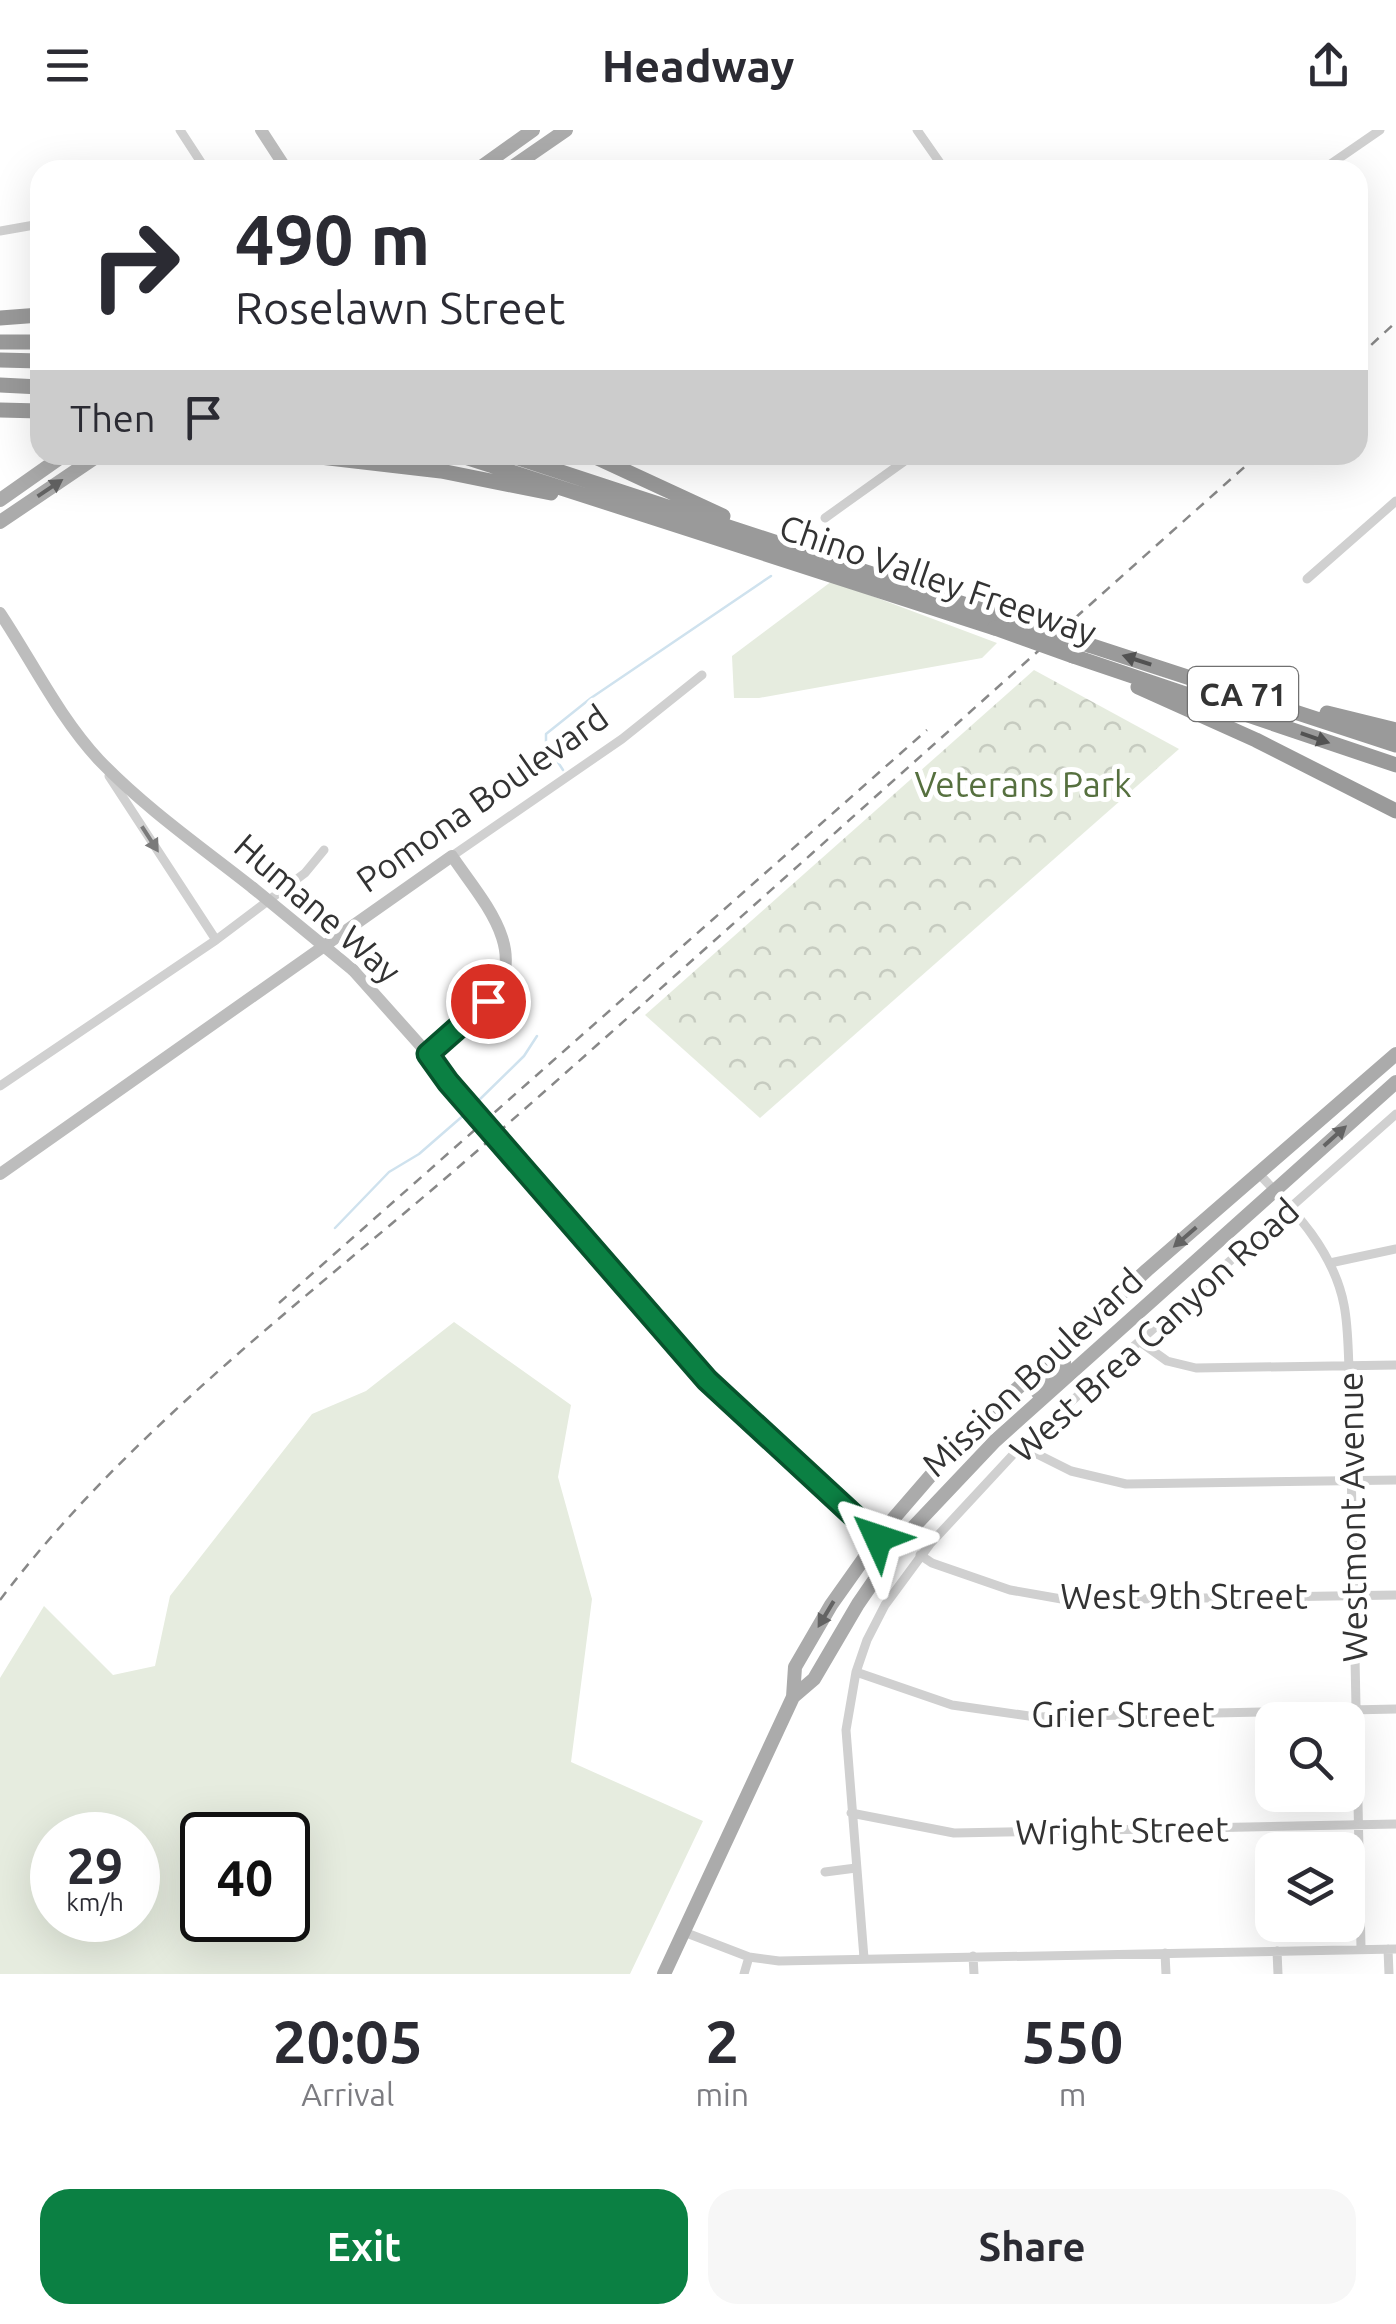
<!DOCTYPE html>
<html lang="en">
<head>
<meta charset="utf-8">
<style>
	:root { --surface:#fff; --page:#f7f7f7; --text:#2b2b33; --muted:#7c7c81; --accent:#0b8043 }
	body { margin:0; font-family:Ubuntu,sans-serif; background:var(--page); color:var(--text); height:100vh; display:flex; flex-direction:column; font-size:38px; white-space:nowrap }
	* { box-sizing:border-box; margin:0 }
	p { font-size:32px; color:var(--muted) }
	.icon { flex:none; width:55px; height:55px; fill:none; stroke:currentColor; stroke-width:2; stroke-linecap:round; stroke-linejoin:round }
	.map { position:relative; height:1844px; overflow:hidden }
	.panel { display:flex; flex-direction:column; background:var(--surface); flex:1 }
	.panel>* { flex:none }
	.hud { position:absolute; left:30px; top:30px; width:1338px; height:305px; border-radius:30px; box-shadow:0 10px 40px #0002; background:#fff; color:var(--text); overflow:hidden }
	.controls { position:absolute; left:1255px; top:1572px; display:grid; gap:20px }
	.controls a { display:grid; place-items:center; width:110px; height:110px; border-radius:20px; background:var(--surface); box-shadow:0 10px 40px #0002; font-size:50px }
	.speed { position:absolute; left:30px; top:1682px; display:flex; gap:20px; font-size:50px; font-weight:700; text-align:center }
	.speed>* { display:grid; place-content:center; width:130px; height:130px; border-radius:50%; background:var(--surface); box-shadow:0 10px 40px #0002; line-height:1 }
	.speed small { font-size:25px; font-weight:400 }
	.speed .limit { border:5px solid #111; border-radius:15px; background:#fff; color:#111 }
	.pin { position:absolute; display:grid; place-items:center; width:85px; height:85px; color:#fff; margin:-42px; border:5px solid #fff; border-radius:50%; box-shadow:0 2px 10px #0007 }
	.me { position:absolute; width:110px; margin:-55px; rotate:312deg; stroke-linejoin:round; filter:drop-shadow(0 0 8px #0008) }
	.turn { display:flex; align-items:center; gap:35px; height:210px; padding:0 40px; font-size:45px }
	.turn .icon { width:130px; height:130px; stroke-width:2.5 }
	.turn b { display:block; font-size:70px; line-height:85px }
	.then { display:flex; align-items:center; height:95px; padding:0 40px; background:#0003; gap:20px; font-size:38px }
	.eta { display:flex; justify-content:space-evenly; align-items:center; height:170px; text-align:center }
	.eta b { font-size:60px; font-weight:700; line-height:70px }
	.cta { display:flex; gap:20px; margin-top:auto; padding:20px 40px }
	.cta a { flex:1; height:115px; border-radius:30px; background:var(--accent); color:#fff; font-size:40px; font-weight:700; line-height:115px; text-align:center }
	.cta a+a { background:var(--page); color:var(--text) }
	header { display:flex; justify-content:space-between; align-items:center; height:130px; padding:0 40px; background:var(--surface); font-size:45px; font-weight:700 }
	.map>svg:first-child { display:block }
</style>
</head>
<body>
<header><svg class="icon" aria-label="menu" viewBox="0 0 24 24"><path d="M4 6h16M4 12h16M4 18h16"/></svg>Headway<svg class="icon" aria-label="share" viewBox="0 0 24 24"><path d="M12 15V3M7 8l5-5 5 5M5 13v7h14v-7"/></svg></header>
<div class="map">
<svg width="1396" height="1844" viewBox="0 0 1396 1844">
	<defs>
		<pattern id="park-crowns" width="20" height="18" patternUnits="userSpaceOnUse" patternTransform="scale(2.5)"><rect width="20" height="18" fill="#e6ecdf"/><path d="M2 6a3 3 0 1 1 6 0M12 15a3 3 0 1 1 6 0" fill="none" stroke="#c6cbc0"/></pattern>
	</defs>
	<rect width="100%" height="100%" fill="#fff"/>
	<!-- green -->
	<path fill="#e6ecdf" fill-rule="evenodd" d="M832,451L997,513L982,528L759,568H734L732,526Z
		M454,1192L571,1275L558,1347L592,1469L571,1632L703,1691L630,1844H0V1548L44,1476L113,1545L155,1536L170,1466L312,1284L366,1261ZM138,1705V1790H52V1705ZM202,1705H288V1790H202Z"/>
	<!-- park -->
	<path fill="url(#park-crowns)" d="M1034,540L1179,619L760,988L645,885Z"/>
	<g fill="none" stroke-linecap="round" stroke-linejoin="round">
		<!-- stream -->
		<path stroke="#cfe2ee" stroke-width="2.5" d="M546,615V604L591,568L771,446
			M552,623L563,640
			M474,975L524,926L537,906
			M335,1098L389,1042L419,1024L465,984"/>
		<!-- street -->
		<path stroke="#d0d0d0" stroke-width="9" d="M180,0L206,40
			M917,0L945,40
			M1322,40L1380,0
			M0,101L40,94
			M825,388L913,325
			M1307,449L1396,371
			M109,646L216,810
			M452,726L622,609L702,545
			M0,956L216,810L305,743L324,720
			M1259,1044C1295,1081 1334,1122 1344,1175C1348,1195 1348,1217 1349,1238L1361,1818
			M1330,1133L1396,1119
			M1139,1211L1167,1231L1196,1238L1396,1235
			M1021,1316L1071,1341L1126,1354L1396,1350
			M920,1425L932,1433L1010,1460L1067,1470L1396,1465
			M856,1542L952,1575L1036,1587L1396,1579
			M851,1683L954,1703L1396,1694
			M825,1742L856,1738
			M684,1802L749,1827L779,1831L1396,1819
			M1388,1819L1389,1844
			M1277,1821L1278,1844
			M1165,1823L1166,1844
			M973,1826L974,1844
			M864,1828L846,1600L856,1542L867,1510L885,1475L930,1414L1021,1316L1396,984
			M744,1844L749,1827"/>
		<!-- secondary -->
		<path stroke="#bdbdbd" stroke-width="12" d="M261,0L287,40
			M0,483C32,531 59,587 99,630C145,678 201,717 253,758
			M353,840L428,924L448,952
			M501,1015L707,1251L806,1345L894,1420
			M0,1044L452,726C480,768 534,823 488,872C470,891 448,906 428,924"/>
		<!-- primary -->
		<path stroke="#ababab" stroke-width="14" d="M477,40L533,0
			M508,40L566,0
			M0,370L64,325
			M0,392L99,325
			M1038,1263L1064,1232L1058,1221
			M793,1567L814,1549L858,1474L904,1407L995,1311L1396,952
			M664,1844L793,1567L795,1537L831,1475L887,1396L964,1307L1147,1140L1396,924"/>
		<!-- highway -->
		<path stroke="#9a9a9a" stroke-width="15" d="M0,188L40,185
			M0,212H40
			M0,230L40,231
			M0,255L40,257
			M0,280L40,281
			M303,325L441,341L551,363
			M459,325L995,498
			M509,325L1009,489
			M591,325L723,386
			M1089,515L1396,615
			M1073,526L1396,635
			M1138,557L1256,610L1396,681
			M1327,583L1396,600"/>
		<!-- rail -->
		<path stroke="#888" stroke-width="2.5" stroke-dasharray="10 8" stroke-linecap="butt" d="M1358,227L1396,192
			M279,1173L927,600
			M0,1470C133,1294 320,1159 485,1014C744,786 1000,554 1258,325"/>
		<!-- secondary-bridge -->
		<path stroke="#bdbdbd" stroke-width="12" d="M253,758L353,840
			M448,952L501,1015"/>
		<!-- highway-bridge -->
		<path stroke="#9a9a9a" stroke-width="15" d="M1009,489L1089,515
			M995,498L1073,526"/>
	</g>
	<!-- one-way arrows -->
	<defs><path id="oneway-solid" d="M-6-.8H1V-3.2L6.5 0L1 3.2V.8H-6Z" transform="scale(2.5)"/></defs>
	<g fill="#636363">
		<use href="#oneway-solid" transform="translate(50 358) rotate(-34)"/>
		<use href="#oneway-solid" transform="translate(1335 1006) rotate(-42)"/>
		<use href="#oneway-solid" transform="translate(1185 1107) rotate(139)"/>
		<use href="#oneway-solid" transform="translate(826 1484) rotate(121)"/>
	</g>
	<g fill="#525252">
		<use href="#oneway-solid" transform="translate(1137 530) rotate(-162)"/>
		<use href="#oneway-solid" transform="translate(1315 608) rotate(19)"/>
	</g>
	<use fill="#7a7a7a" href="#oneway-solid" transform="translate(150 709) rotate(57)"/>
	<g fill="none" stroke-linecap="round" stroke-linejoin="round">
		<defs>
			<path id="route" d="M488,871L428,924L448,952L707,1250L878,1408"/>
		</defs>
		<!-- route casing -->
		<use href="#route" stroke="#07532c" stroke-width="25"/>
		<!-- route -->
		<use href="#route" stroke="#0b8043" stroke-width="18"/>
	</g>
	<g text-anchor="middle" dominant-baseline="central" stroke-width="10" stroke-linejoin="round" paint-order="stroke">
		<!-- shield labels -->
		<rect fill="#fff" stroke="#707070" stroke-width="2.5" x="1188" y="537" width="110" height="54" rx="8"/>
		<g font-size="32" font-weight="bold" fill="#333">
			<text x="1243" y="564">CA 71</text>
		</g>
		<!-- street labels -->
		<g font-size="35" fill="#333" stroke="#fff">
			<text transform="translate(938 449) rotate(19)">Chino Valley Freeway</text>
			<text transform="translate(482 668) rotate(-35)">Pomona Boulevard</text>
			<text transform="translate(318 778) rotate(41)">Humane Way</text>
			<text transform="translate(1154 1200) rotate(-42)">West Brea Canyon Road</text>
			<text transform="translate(1032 1242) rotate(-43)">Mission Boulevard</text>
			<text transform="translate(1352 1387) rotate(-91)">Westmont Avenue</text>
			<text x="1184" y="1466">West 9th Street</text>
			<text x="1123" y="1584">Grier Street</text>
			<text transform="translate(1122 1700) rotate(-1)">Wright Street</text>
		</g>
		<!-- park labels -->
		<g font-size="35" fill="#56703f" stroke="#fff">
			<text x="1023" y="654">Veterans Park</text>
		</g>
	</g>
</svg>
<div class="controls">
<a><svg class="icon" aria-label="search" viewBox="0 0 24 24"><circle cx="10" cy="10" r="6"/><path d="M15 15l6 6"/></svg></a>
<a><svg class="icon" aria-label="layers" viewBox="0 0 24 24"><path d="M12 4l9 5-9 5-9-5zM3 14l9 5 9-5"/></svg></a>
</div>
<div class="speed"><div>29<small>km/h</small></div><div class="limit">40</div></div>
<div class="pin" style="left:488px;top:871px;background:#d93025"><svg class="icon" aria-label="arrive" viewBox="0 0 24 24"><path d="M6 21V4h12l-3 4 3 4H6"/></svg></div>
<svg class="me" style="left:878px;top:1408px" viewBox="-20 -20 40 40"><path d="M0-17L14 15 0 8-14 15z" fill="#0b8043" stroke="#fff" stroke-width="4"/></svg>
<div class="hud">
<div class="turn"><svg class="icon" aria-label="right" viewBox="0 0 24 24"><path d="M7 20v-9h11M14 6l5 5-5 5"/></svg><div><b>490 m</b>Roselawn Street</div></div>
<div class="then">Then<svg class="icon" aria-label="arrive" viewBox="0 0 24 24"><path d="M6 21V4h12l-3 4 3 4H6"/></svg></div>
</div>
</div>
<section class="panel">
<div class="eta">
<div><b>20:05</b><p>Arrival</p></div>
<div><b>2</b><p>min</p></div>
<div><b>550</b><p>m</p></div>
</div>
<div class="cta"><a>Exit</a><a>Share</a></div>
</section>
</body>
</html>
